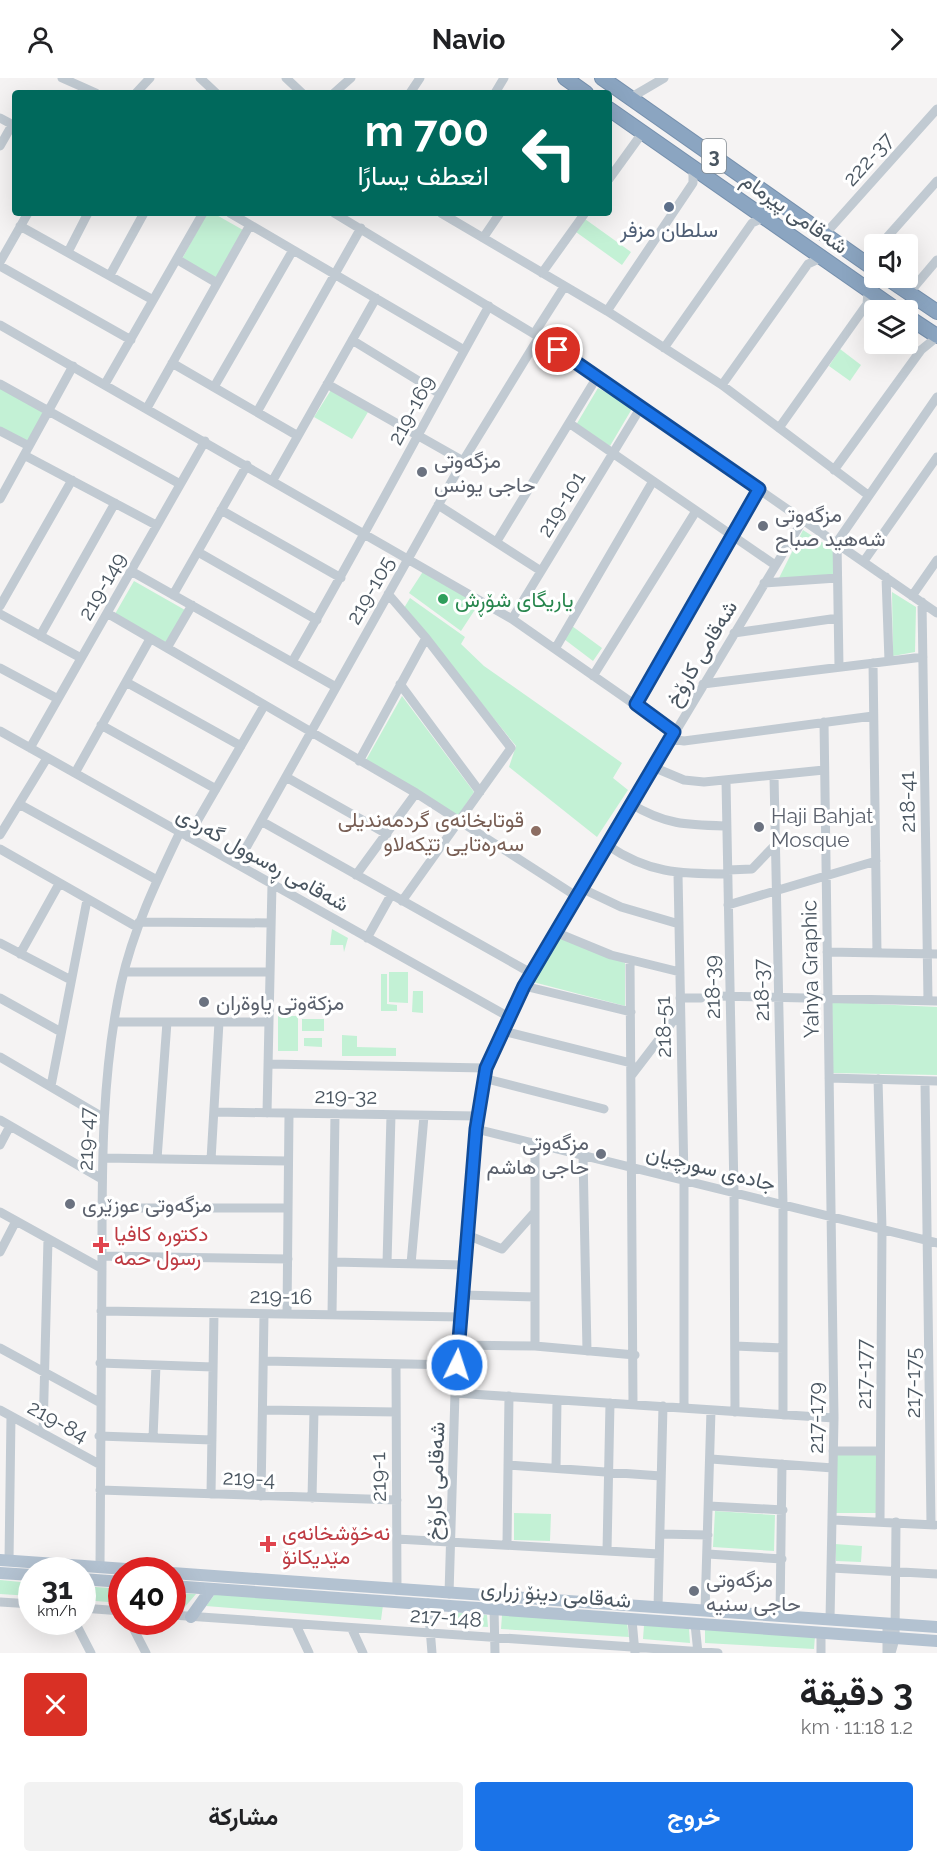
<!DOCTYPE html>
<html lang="ar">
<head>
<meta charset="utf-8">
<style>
	:root { --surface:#fff; --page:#f2f2f2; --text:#202124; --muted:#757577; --accent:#1a73e8 }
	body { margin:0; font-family:Raleway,Vazirmatn,sans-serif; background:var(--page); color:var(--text); direction:rtl; height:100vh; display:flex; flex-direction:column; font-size:22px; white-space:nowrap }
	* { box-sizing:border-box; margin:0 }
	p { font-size:20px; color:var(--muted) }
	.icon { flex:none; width:33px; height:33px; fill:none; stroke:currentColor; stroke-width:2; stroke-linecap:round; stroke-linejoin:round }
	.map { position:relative; height:1575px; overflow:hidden; direction:ltr }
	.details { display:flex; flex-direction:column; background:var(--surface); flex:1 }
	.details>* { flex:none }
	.guide { position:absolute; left:12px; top:12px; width:600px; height:126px; border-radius:6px; box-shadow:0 6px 24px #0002; direction:rtl; background:#00695c; color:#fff; overflow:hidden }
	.fabs { position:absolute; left:864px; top:156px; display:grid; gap:12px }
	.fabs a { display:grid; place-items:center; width:54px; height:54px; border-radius:6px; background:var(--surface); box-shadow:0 6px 24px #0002; font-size:30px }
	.speed { position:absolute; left:18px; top:1479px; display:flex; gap:12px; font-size:30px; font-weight:700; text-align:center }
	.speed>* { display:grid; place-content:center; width:78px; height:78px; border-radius:50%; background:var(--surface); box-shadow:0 6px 24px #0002; line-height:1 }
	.speed small { font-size:15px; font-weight:400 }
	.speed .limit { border:9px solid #d22; background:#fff; color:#111 }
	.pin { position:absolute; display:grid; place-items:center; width:51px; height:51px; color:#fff; margin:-26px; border:3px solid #fff; border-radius:50%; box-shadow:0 2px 6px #0007 }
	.me { position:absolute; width:66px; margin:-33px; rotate:4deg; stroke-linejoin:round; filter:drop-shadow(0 0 4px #0008) }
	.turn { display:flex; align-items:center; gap:21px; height:126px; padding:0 24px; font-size:27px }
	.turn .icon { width:78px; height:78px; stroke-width:2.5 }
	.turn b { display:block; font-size:42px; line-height:51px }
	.round { display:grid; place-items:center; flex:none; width:63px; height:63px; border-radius:6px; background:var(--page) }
	.summary { display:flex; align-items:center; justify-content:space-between; height:102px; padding:0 24px }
	h1 { font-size:36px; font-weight:700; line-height:45px }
	.button { display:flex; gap:12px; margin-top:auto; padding:12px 24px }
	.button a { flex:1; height:69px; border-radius:6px; background:var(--accent); color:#fff; font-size:24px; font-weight:700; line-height:69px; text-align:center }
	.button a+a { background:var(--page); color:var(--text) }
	header { display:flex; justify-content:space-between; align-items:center; height:78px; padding:0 24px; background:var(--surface); font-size:27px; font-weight:700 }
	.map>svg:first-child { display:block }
</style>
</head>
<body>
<header><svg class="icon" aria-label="forward" viewBox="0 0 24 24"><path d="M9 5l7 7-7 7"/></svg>Navio<svg class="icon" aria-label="person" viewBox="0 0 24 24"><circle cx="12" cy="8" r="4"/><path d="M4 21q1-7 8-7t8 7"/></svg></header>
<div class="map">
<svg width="937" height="1575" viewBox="0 0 937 1575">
	<rect width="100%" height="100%" fill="#f5f3f3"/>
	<!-- green -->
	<path fill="#c3f1d5" d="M207,135H213L243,152L216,200L182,181Z
		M585,141L631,174L622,187L576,154Z
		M840,271L861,287L850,303L829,288Z
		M0,309L44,334L28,364L0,350Z
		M598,310L633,329L610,368L576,347Z
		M331,312L368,334L352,361L314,339Z
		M803,452L834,472L837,497L778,502Z
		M424,492L478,527L461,553L409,515Z
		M134,503L185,532L166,565L115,536Z
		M892,514L916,529L915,574L893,578Z
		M410,520L465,559L461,566L484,588L622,685L613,700L628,712L597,759L509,689L516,668L404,530Z
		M572,548L602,570L593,583L564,561Z
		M402,618L474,714L458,738L366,682Z
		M332,851L348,860L344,874L343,867H330Z
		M560,859L625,885V928L533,904Z
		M389,894H408V925L389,924Z
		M381,896H387V926L397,927V933H381Z
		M413,913H423V935L412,934Z
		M832,924L937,929V997L833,995Z
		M278,938H298V973H278Z
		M302,941H324V953H302Z
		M342,957L357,958V969L396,970V978H342Z
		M304,960H322V969L304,968Z
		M836,1377H876V1435H836Z
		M715,1433L775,1437L774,1473L713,1469Z
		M514,1435L551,1436L550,1463L514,1462Z
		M835,1466L862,1468L861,1484L836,1483Z
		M0,1502L31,1505V1518L0,1516Z
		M83,1508L121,1511V1525L83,1522Z
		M172,1515H173L196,1516L184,1530L173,1529Z
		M215,1516L383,1527L381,1542L206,1528Z
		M448,1534L487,1537L488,1549L448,1547Z
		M502,1537L627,1545L629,1559L501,1551Z
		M644,1547L689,1551L690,1565L643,1561Z
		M705,1551L815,1558L814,1571L705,1565Z"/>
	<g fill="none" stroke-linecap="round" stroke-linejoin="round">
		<defs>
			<path id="highway" d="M565,0L586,15
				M602,0L874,191
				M609,31L897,232
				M887,200L937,234
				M908,239L937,258"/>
		</defs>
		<!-- highway casing -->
		<use href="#highway" stroke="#7690ad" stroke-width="16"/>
		<!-- minor -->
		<path stroke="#c1cad2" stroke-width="9" d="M62,0L96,15
			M200,0L216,15
			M286,0L302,15
			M136,15L150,0
			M334,15L351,0
			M410,15L420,0
			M495,15L504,0
			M630,20L664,0
			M0,40L15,48
			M0,68L12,47
			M609,101L643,54
			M230,135L464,272
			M334,135L539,259L937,535
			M441,135L607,233L722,307L868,417
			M20,148L153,222
			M826,155L937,31
			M483,160L500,135
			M881,166L937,103
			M68,174L88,135
			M178,182L217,205
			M0,184L28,135
			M865,184L874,173
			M0,188L131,262
			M542,195L585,135
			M110,197L144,135
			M909,215L937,182
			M607,233L693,105V89
			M0,247L512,541L674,654
			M534,256L564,209
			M352,262L440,316
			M664,270L752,145L765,139
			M172,285L298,358
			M0,306L180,406
			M105,306L203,135
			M327,306L463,383
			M722,307L808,186L821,180
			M214,309L293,172
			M147,330L250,147
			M257,334L361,150
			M569,345L775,487
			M779,350L867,226L868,214
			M0,353L29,368
			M24,377L156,447
			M834,392L921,272L937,259
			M273,402L376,220
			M0,421L73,288
			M438,427L541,493
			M221,432L341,500
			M497,463L597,299
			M198,474L317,542
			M864,483L937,379
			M131,493L336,609
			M886,499L889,583
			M764,505L837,500
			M388,516L426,560L511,670L402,823
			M173,517L247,387
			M912,518L937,482
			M922,524L928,922
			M0,528L72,402
			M107,535L416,715L576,818
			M0,536L81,580
			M512,541L641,329
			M734,555L838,540
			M40,558L115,425
			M167,570L192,527
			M555,571L653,403
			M292,584C360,467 423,346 489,228
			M873,585L877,875
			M839,589L837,464L937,319
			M0,590L58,621
			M593,598L696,433
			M126,604L241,668
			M400,606L480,714
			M703,606L923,579
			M636,626L759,411
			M824,644L834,1340L830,1542
			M101,647L216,711
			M0,653L509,939
			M670,661L684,663L873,638
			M30,670L205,363
			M359,683L426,560
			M653,689L684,702L704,704L824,692
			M75,695L150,561
			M774,698L783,1126V1337
			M286,699L387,756
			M726,703L734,1114L735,1334
			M19,726L157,802
			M631,726C666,747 687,747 727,748
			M261,743L531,895
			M0,757L47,680
			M188,759L264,628
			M607,767C648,795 679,796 728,796
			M0,771L137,849
			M237,786L463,383L539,259
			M728,792L752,791L776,766
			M678,796L684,1102V1329
			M356,797L416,715
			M581,810L621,829L679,846
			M728,827L876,783
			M139,844L271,845
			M555,854L611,877L680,894
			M367,860L391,817
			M0,865L71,902
			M827,874L937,876
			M20,876L59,806
			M630,883L633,1326
			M124,894H270
			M524,908L631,934
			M716,918L937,923
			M0,920L61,954
			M680,920H701
			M115,944H269
			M503,953L631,985
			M0,979L104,1040
			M268,986L486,990
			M631,998L680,934
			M483,1000L604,1031
			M829,1000L937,1003
			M878,1001L882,1151L880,1442
			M925,1003L931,1446
			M51,1008L87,822
			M214,1034L477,1038
			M267,1035L272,806
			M0,1042L102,1101
			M476,1051L937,1165
			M535,1065V1268
			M0,1067L10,1048
			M583,1077L587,1273
			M103,1080L288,1083
			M157,1081L167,944
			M211,1082L219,944
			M102,1130H288
			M0,1134L101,1190
			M467,1157L502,1171L534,1135
			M0,1174L16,1143
			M102,1178L288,1181
			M333,1184L464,1187
			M387,1185L391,1037
			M411,1186L424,1038
			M462,1217L535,1219
			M101,1233L461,1239
			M287,1236L289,1036
			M332,1237L335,1036
			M458,1267L535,1268L635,1277
			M735,1268L783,1270
			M0,1270L99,1324
			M264,1283L457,1287
			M100,1285L213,1289
			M396,1286L397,1512
			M455,1315L834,1340
			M0,1332L99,1386
			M263,1332L396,1334
			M43,1355L48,1161
			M99,1358L212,1362
			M153,1360L156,1287
			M833,1373H880
			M711,1381L833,1390
			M508,1387L661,1398
			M556,1390L557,1322
			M100,1412L397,1422
			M211,1416L214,1235
			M261,1418L264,1236
			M312,1420L314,1333
			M709,1428L783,1432
			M833,1442L935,1447
			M660,1456L708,1457
			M397,1461L659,1476
			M507,1465L509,1318
			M607,1473L610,1325
			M708,1476L782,1481
			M9,1483L11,1338
			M100,1489C100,1388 101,1287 102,1186C102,1093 101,998 121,906C133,852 156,804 180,754
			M832,1490L937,1496
			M449,1516L455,1315L476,1051L483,1000L524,908L555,854L803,442
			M0,1524L32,1526
			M428,1525L432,1575
			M82,1530L122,1533
			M494,1530L495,1575
			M658,1530L663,1328
			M705,1533L711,1332
			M172,1537L718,1575
			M780,1538L782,1386
			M632,1542L635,1575
			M75,1544L91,1575
			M130,1544L146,1575
			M695,1546L698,1575
			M887,1546V1575
			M296,1547L309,1575
			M352,1551L363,1575
			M821,1575V1555
			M891,1575L895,1561L896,1444"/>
		<!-- major -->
		<path stroke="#b3c2d1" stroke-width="12" d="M0,1482L140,1492
			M0,1495L32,1497
			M172,1495L937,1549
			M82,1501L122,1504
			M172,1508L937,1563
			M191,1539L211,1511"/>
		<!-- highway -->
		<use href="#highway" stroke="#8ba5c1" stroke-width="14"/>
	</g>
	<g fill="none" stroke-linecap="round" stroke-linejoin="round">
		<defs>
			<path id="route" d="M457,1287L476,1051L486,990L524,908L674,654L636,626L759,411L558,272"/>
		</defs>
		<!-- route casing -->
		<use href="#route" stroke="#114b97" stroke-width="15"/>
		<!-- route -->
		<use href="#route" stroke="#1a73e8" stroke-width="10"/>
	</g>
	<!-- markers -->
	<circle fill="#5c6f8a" stroke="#fff" stroke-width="2" cx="669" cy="129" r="6"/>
	<g fill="#6b7280" stroke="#fff" stroke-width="2">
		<circle cx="422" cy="394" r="6"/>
		<circle cx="763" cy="448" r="6"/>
		<circle cx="759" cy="749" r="6"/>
		<circle cx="204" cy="924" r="6"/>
		<circle cx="601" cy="1076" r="6"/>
		<circle cx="70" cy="1126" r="6"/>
		<circle cx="694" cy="1513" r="6"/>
	</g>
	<circle fill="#2e9e5b" stroke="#fff" stroke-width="2" cx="443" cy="521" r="6"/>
	<circle fill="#8d6e63" stroke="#fff" stroke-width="2" cx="536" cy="753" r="6"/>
	<g fill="#e0444e" stroke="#fff" stroke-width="2">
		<path d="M98 1158h6v6h6v6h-6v6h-6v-6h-6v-6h6z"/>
		<path d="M265 1457h6v6h6v6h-6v6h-6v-6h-6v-6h6z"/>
	</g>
	<g text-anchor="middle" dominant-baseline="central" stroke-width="6" stroke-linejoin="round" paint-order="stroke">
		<!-- shield labels -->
		<rect fill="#fff" stroke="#808990" stroke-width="1.5" x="702" y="61" width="24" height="34" rx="4.5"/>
		<g font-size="20" font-weight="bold" fill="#4a5661">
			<text x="714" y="78">3</text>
		</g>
		<!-- street labels -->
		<g font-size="21" fill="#4a5661" stroke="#fff">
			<text transform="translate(868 81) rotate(-48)">222-37</text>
			<text transform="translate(795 135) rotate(35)">شەقامی پیرمام</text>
			<text transform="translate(411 332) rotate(-62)">219-169</text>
			<text transform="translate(561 426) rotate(-59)">219-101</text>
			<text transform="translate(102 508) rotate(-60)">219-149</text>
			<text transform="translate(370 512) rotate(-60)">219-105</text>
			<text transform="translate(701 575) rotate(-59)">شەقامی کارۆخ</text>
			<text transform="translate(907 724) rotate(-91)">218-41</text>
			<text transform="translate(263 781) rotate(29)">شەقامی ڕەسوول گەردی</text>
			<text transform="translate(810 891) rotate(-91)">Yahya Graphic</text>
			<text transform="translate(712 909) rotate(-91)">218-39</text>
			<text transform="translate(761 912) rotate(-91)">218-37</text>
			<text transform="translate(663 949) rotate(-91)">218-51</text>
			<text transform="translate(346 1018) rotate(1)">219-32</text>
			<text transform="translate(86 1061) rotate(-88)">219-47</text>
			<text transform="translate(711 1090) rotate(14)">جادەی سورچیان</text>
			<text transform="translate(281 1218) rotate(1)">219-16</text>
			<text transform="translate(863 1296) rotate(-90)">217-177</text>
			<text transform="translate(912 1305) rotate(-90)">217-175</text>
			<text transform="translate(815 1340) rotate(-90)">217-179</text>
			<text transform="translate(58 1343) rotate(29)">219-84</text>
			<text transform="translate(378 1399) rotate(-91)">219-1</text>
			<text transform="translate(249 1400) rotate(2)">219-4</text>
			<text transform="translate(435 1403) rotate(-88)">شەقامی کارۆخ</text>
			<text transform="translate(556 1516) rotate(5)">شەقامی دینۆ زراری</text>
			<text transform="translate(446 1539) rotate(4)">217-148</text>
		</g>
		<!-- service labels -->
		<g font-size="21" fill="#4e5e75" stroke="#fff">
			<text x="669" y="151">سلطان مزفر</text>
		</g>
		<!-- worship labels -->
		<g font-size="21" fill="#5b616d" stroke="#fff" text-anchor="start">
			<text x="434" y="382">مزگەوتی<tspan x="434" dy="24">حاجی یونس</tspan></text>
			<text x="775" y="436">مزگه‌وتی<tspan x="775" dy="24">شه‌هید صباح</tspan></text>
			<text x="771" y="737">Haji Bahjat<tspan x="771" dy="24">Mosque</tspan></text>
			<text x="216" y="924">مزكةوتى ياوةران</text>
			<text x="589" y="1064" text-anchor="end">مزگەوتی<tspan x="589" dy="24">حاجی هاشم</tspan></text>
			<text x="82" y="1126">مزگه‌وتی عوزێری</text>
			<text x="706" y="1501">مزگەوتی<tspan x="706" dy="24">حاجی سنیە</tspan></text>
		</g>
		<!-- leisure labels -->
		<g font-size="21" fill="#27864d" stroke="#fff" text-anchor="start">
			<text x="455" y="521">یاریگای شۆڕش</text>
		</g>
		<!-- education labels -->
		<g font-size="21" fill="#785e54" stroke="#fff" text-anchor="end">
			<text x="524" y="741">قوتابخانەی گردمەندیلی<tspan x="524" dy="24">سەرەتایی تێكەلاو</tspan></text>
		</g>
		<!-- health labels -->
		<g font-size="21" fill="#be3a42" stroke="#fff" text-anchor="start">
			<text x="114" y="1155">دکتورە کافیا<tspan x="114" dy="24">رسول حمە</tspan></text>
			<text x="282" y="1454">نەخۆشخانەی<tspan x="282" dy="24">مێدیکانۆ</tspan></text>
		</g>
	</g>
</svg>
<div class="fabs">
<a><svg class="icon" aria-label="sound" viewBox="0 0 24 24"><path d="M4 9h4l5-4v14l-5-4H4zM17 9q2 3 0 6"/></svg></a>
<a><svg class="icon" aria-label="layers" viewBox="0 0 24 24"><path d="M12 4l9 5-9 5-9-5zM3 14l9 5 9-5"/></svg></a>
</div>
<div class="speed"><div>31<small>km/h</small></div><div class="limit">40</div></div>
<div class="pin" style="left:558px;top:272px;background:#d93025"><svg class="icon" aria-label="arrive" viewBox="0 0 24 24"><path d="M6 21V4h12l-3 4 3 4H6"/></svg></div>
<svg class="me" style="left:457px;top:1287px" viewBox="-20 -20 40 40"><circle r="17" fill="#1a73e8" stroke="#fff" stroke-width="3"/><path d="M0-11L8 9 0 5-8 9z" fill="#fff"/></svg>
<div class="guide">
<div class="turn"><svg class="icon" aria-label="left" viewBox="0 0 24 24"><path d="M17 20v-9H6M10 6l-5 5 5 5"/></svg><div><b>700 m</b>انعطف يسارًا</div></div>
</div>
</div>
<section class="details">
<div class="summary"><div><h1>3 دقيقة</h1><p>1.2 km · 11:18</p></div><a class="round" style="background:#d93025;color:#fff"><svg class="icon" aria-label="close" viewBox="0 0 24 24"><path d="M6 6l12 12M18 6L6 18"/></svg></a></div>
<div class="button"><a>خروج</a><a>مشاركة</a></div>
</section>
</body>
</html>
